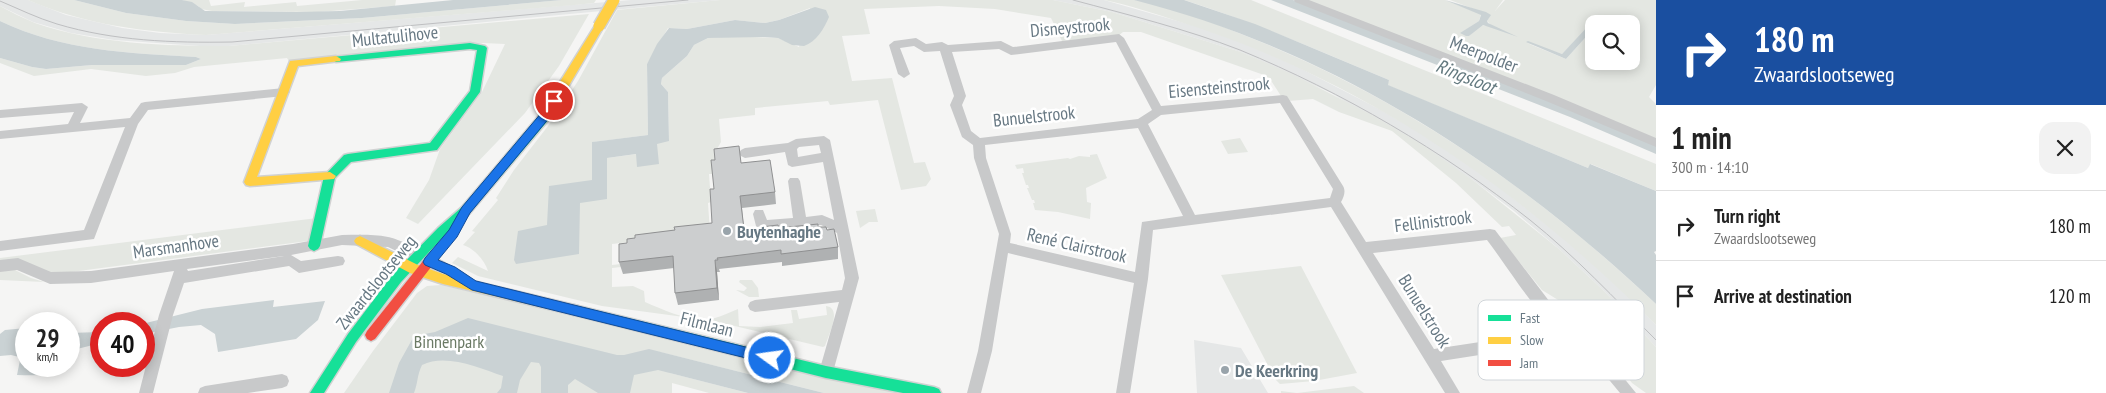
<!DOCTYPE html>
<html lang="en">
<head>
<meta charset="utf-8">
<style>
	:root { --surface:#fff; --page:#f2f2f2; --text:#222; --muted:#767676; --line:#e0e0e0 }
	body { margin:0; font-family:"PT Sans Narrow",sans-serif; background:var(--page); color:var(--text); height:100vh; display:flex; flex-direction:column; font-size:19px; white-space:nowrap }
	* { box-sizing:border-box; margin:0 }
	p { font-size:16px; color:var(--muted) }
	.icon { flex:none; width:28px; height:28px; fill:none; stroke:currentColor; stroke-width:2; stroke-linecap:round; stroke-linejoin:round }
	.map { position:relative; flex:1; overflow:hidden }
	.sheet { display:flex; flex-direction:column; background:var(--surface); width:450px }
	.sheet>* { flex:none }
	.hud { background:#1a4fa0; color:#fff; overflow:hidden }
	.controls { position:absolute; left:1585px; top:15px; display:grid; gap:10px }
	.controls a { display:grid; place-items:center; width:55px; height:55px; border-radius:10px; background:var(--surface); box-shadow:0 2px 12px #0003; font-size:25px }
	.speed { position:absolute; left:15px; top:312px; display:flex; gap:10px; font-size:25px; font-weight:700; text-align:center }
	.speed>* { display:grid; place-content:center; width:65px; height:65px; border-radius:50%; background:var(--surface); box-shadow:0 2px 12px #0003; line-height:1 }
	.speed small { font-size:12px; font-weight:400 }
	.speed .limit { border:8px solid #d22; background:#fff; color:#111 }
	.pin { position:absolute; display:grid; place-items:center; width:42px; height:42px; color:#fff; margin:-21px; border:2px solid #fff; border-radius:50%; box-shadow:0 1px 5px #0007 }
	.me { position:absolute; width:55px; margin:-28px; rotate:284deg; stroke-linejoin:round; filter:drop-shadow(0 0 4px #0008) }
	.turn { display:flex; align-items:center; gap:18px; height:105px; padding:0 15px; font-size:22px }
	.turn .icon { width:65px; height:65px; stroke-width:2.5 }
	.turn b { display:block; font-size:35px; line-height:42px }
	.round { display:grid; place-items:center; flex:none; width:52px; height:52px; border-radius:15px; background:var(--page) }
	.head { display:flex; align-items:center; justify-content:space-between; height:85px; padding:0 15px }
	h1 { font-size:30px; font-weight:700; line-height:38px }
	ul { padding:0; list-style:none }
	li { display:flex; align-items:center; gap:15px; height:70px; padding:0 15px; border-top:1px solid var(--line) }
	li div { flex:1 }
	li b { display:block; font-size:19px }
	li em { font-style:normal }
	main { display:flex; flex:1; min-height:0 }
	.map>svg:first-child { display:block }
</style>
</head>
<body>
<main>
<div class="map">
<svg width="1656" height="393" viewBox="0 0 1656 393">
	<rect width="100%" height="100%" fill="#f5f5f4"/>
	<!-- built -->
	<path fill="#e5e7e7" d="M0,0H28L66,15L122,28L160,33L206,35L631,0H720L229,46H200L114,40L71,33L33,22L0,6Z
		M1053,0H1104L1202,28L1246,44L1298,67L1379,109L1429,138L1484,175L1571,244L1618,286L1656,325V347L1604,291L1559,249L1514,211L1474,181L1331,93L1241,52L1112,12Z
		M1194,340L1241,348L1268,393H1197Z"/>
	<!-- green -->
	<path fill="#e4e7e2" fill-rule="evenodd" d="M28,0H74L126,13L186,21L235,24L362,18L562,0H596L594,3L575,5L206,35C145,32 85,25 28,0Z
		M182,0H209L211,6L245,2L244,7L296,2L297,6L362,0H396L395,6L318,12L212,11L201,9L198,6Z
		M720,0H1053L1112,12L1241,52L1292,74L1372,115L1423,145L1474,181L1559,249L1604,291L1656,347V393H1646L1632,383L1579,313L1542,290L1500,238L1516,235L1509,226L1502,227L1456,183L1392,131L1339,112L1313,99L1288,101L1281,96L1270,79L1264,75L1141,32H1123L1118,36L1062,41L1051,18L995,9L939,6L864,9L870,34L842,36L852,81L892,78L914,163L925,162L931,179L926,186L901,190L878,100L830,105L828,101L755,108V115L719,119L721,142L717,149L713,174H709L711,202L708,203L710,233L612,244V265L621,264V267L612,268V287L633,286L644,291L645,302C666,311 691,323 715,318C722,316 730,312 738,309L739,326L760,327L793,323L791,310H797L799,319L827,315L826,306C843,308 828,336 825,346L823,347L714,321L602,306L478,276L452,263L458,257L488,271C485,261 474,248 463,245L475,232L472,231L498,200L496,198L514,170L548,126L578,81L617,10ZM810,8L799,47L778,38L732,36L708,38L694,45L687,56L662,78L661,84L668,92L669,140L657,143L637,154L607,158L580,203L547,225L592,180L593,142L648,135L647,64L668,28L687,29L735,20L765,23L779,20Z
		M1104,0C1114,0 1125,0 1135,0C1171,6 1212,22 1246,36C1401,97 1535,190 1656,304V325C1521,189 1361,78 1177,21C1153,13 1129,5 1104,0Z
		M1184,0H1251L1656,164V191L1591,164L1588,168L1387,85L1389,80C1321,52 1254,22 1184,0Z
		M1293,0H1445L1481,14L1479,21L1461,33L1469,36L1480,25L1492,26L1487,21L1490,15L1450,0H1503L1495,11L1505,0H1656V85L1649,97L1656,104V146L1530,92ZM1592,24H1631V61H1594V28L1566,59L1527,43L1562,54Z
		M0,6C11,12 23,18 35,23C96,44 165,46 229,46L589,14L559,66L525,113L418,224L406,218L429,180L440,149L482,92L505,44L483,43L290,63L287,58L194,67L175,73L146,76L91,69L34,76L0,63V58L32,67L46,69L92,65H186L201,59L196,57C129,53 62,51 0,21Z
		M1240,138L1248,152L1228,154L1221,141Z
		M1097,154L1107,178L1086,188L1087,202L1091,203L1090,219L1058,212L1035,210L1033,203H1035L1034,200H1032L1027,188H1029L1028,185H1026L1022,173H1024L1023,168L1017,169L1015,165L1068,158L1070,159L1079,156L1090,157V155Z
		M875,209L878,222H869L860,228L856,211Z
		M317,218L308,241L71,272L47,273L0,261V258Z
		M1301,266L1357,373L1314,381L1280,384L1275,379L1221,275Z
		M11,268L31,278L44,282L0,280V270Z
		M740,280H752L758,288L759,297H749L736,290L744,291L747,288L739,282Z
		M441,285L914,393H824L660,352L670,373L748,393H709L672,383V393H344L373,351L417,293L427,286Z
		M1354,386L1364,393H1281V391L1297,393Z"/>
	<!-- water -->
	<path fill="#cad2d4" d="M74,0H182L192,2L205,11L297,12L340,11L453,0H562L362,18L235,24L186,21L126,13Z
		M1134,0H1184L1255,24L1389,80L1388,85L1588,168L1590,164L1656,191V251L1654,252L1656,255V304C1508,164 1332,50 1134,0Z
		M1271,0H1293L1530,92L1656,146V154L1570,117Z
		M1445,0L1486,12L1491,15L1487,21L1488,23L1518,37L1483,25L1469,36H1466L1460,33L1479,21L1481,15Z
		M815,7L826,10L829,17C824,29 816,42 804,46L792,45L778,38L764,37L708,38L694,45L687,56L662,78L661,84L668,92L669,141L657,144L659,164L637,167L636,154L607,158V199L580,203L579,254L516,264L514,260L518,231L547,225L549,186L592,180V142L648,135L647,64L657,44L669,28L687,29L735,20L765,23L779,20Z
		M0,21C62,51 129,53 196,57L201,59L186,65H92L46,69L32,67L0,58Z
		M1590,24H1594V28L1566,59L1526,42L1528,41L1562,54Z
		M274,300L273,307L325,301L318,320L296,339L218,352L215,334L201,325L179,327L144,334V324H142L202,309Z
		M468,318L617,355H624L649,349L824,393H748L658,370L634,375L630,393H598L575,379L568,385V393H541V367L539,363L531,362L520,380L517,393H497L501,388L503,376C479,368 446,353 422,365C417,375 418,383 414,393H389L399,363L414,336L435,332Z
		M26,328V366H57C48,378 31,375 17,375L20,360L19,357L11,355L0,356V334L5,330Z
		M101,332V343L69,351V333Z"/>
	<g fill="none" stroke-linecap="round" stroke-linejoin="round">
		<defs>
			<path id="fast" d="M470,43L485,46L487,48L480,92L437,150L351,162L335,178L320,246L318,249L314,251L310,249L308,246L324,176L344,155L348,154L430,143L470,91L477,50L470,49L336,62L331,59L332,57Z
				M560,87L565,91L550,118L470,213L446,234L401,282L356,342L324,393H310L348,334L393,274L438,228L462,207L542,112L556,88Z
				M574,305L826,366L934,387L939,389L941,393H903L826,378L570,314L568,310L570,306Z"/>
			<path id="slow" d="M599,23L604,26L564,94H556L555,91L556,88L596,24Z
				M336,56L341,59L340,61L298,66L257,177L330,172L336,176L334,179L250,186L246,185L244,182L290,61Z
				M360,236L418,265L443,274L574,305L578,306L580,310L578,314L574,315L443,284L410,273L356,244L354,241L356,238Z"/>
			<path id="jam" d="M431,254L435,256L437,259L435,262L375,339L371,341L367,339L365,335L367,331L427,256Z"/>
		</defs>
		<!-- fast casing -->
		<use href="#fast" stroke="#d1d2d2" stroke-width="3"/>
		<!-- slow casing -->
		<use href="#slow" stroke="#d1d2d2" stroke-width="3"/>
		<!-- jam casing -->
		<use href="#jam" stroke="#d1d2d2" stroke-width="3"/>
		<!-- street -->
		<path fill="#c8c9ca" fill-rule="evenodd" d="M1294,0H1309L1554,95L1656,138V147L1546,101L1295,2Z
			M1119,34L1124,38L1161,106L1283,95L1287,96L1343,186C1346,191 1344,197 1341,202L1366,242L1490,229L1495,230L1562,318L1584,329L1636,393H1620L1576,340L1441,361L1460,393H1445L1331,207L1153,230L1148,279L1130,393H1116L1134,283L1008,253L992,351L981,393H967L978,351L999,234L974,158L973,145L962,137L950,105L954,96L940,51L924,52L914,46L900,48L910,74L904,78L898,74L889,45L894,41L916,38L926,44L942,42L948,45L1001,41L1013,47ZM1116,42L1152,110L1138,119L980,138L971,131L962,105L966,96L952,52L999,49L1011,55ZM1280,103L1333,189L1330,198L1195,215L1148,124L1161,115ZM1138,128L1183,216L1142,222L1135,272L1010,243L1011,234L986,158L985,145ZM1487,240C1502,259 1541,321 1559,330L1434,349L1373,253Z
			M284,88L290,92L284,96L148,110L138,124L94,239L0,251V241L84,230L125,127L0,139V131L68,124L74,112L0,118V110L82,103L88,107L80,123L130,118L141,103L145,102Z
			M824,136L830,140L859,278L833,372L831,377L826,379L821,377L819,372L839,302L755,312L750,310L748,306L750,302L755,300L842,290L845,278L837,233L821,225L762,231L757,230L753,214L755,210H763L767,220L793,218L788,181L790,178H798L800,181L806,217L822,215L834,220L823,162L792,167L788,165L785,152L745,158L741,156L739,153L741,150L745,148L788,143L796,139ZM819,145L821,153L798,157L797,149L799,147Z
			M342,235C357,235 373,234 388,237C402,239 470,272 476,283L474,287L469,289L464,287L445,274L388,247L342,245L291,255L301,261L338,256L343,257L345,261L343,265L338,266L299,273L289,266L184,283L173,315L153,393H139L159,315L174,271L91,283L50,284L17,270L0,272V260L18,258L51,272L91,271L293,244ZM284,256L188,271L187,269Z
			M282,374L287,376L289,381L287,386L282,388L248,393H198L200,388L205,386Z"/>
		<!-- fast -->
		<use href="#fast" fill="#16e098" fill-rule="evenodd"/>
		<!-- slow -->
		<use href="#slow" fill="#ffcf43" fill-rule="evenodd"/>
		<!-- jam -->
		<use href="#jam" fill="#f24e42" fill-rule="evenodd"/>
		<!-- tram -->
		<path stroke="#bebfc1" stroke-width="1" d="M1073,0C1129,15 1186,29 1240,50C1344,93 1441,150 1530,220C1575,256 1615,299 1656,340
			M0,1C19,9 37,18 57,24C114,41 173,43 232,42L688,0"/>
		<defs>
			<path id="slow-bridge" d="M599,26L614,0"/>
		</defs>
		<!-- slow-bridge casing -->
		<use href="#slow-bridge" stroke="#d1d2d2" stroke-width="14" stroke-linecap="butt"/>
		<!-- slow-bridge -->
		<use href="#slow-bridge" stroke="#ffcf43" stroke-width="11"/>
	</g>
	<!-- wall -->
	<path fill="#afb1b2" d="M741,163L775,192L776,204L742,208L744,229L818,227L827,230L838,247V259L782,266V262L719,269L720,272H717L719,300L678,305L675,293L674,268L623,274L619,262L627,243L635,238L712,223L714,189Z"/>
	<!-- shaded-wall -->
	<path fill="#8f9091" d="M715,260L717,272L719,300L717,288Z"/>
	<!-- building -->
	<path fill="#cccecf" stroke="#8f9091" d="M739,146L741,163L770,160L775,192L740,196L744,229L778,225L779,228L818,224V227H826L827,230L834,229L838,247L781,254V250L717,258L718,260H715L717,288L675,293L673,256L619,262V244L627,243V239L635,238V235L675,230L674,227L712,223L710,189H714L711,160H715L714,149Z"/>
	<!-- route -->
	<path fill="#1a73e8" stroke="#114b97" d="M554,97L560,101L550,117L470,213L457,237L438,260L455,267L476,281L770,353L774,354L776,358L774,363L770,364L472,290L446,274L425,265L423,262L425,258L449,230L462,207L542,112L551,98Z"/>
	<!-- markers -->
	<g fill="#99a4ab" stroke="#fff" stroke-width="2">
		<circle cx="727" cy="231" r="5"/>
		<circle cx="1225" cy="370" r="5"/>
	</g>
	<g text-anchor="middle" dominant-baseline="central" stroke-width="5" stroke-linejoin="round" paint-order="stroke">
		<!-- street labels -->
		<g font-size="18" fill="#677883" stroke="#fff">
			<text transform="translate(1070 27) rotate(-5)">Disneystrook</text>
			<text transform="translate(395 36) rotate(-6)">Multatulihove</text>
			<text transform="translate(1484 54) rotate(21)">Meerpolder</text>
			<text transform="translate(1219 87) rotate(-5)">Eisensteinstrook</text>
			<text transform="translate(1034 116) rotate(-6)">Bunuelstrook</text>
			<text transform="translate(1433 221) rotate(-7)">Fellinistrook</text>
			<text transform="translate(1077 245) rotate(13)">René Clairstrook</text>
			<text transform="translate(176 246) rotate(-8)">Marsmanhove</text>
			<text transform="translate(376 282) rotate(-51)">Zwaardslootseweg</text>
			<text transform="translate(1425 311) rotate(58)">Bunuelstrook</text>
			<text transform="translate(707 324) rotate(14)">Filmlaan</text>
		</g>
		<!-- poi labels -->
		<g font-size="18" font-weight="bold" fill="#677883" stroke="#fff" text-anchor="start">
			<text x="737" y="231">Buytenhaghe</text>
			<text x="1235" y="370">De Keerkring</text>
		</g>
		<!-- park labels -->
		<g font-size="18" fill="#6b7a65" stroke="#fff">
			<text x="449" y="341">Binnenpark</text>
		</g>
		<!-- water labels -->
		<g font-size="19" font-style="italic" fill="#63797f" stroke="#fff">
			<text transform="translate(1466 76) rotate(22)">Ringsloot</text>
		</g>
	</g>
	<!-- legend -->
	<rect x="1478" y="300" width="166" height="80" rx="8" fill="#fff" stroke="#d1d6da" stroke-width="1"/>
	<rect x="1488" y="315" width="23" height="6" fill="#16e098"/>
	<rect x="1488" y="337" width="23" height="7" fill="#ffcf43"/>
	<rect x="1488" y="360" width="23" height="6" fill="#f24e42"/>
	<g font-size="14" fill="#677883">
		<text x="1520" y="323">Fast</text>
		<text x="1520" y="345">Slow</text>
		<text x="1520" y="368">Jam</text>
	</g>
</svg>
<div class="controls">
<a><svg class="icon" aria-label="search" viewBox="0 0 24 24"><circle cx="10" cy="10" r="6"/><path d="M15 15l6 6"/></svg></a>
</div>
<div class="speed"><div>29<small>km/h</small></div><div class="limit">40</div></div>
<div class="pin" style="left:554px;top:101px;background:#d93025"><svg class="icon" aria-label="arrive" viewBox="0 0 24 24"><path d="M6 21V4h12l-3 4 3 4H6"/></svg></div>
<svg class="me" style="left:770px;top:358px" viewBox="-20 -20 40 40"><circle r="17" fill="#1a73e8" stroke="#fff" stroke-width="3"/><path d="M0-11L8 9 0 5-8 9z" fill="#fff"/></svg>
</div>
<section class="sheet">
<div class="hud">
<div class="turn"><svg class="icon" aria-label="right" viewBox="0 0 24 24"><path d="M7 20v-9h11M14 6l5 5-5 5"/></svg><div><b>180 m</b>Zwaardslootseweg</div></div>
</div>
<div class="head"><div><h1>1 min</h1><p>300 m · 14:10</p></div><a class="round"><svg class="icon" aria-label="close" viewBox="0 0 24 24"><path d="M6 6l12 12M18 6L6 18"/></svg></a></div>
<ul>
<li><svg class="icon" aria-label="right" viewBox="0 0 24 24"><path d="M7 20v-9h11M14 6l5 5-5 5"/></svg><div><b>Turn right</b><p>Zwaardslootseweg</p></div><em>180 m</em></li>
<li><svg class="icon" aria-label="arrive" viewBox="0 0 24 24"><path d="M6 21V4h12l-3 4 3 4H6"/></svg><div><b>Arrive at destination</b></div><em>120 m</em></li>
</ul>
</section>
</main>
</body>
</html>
